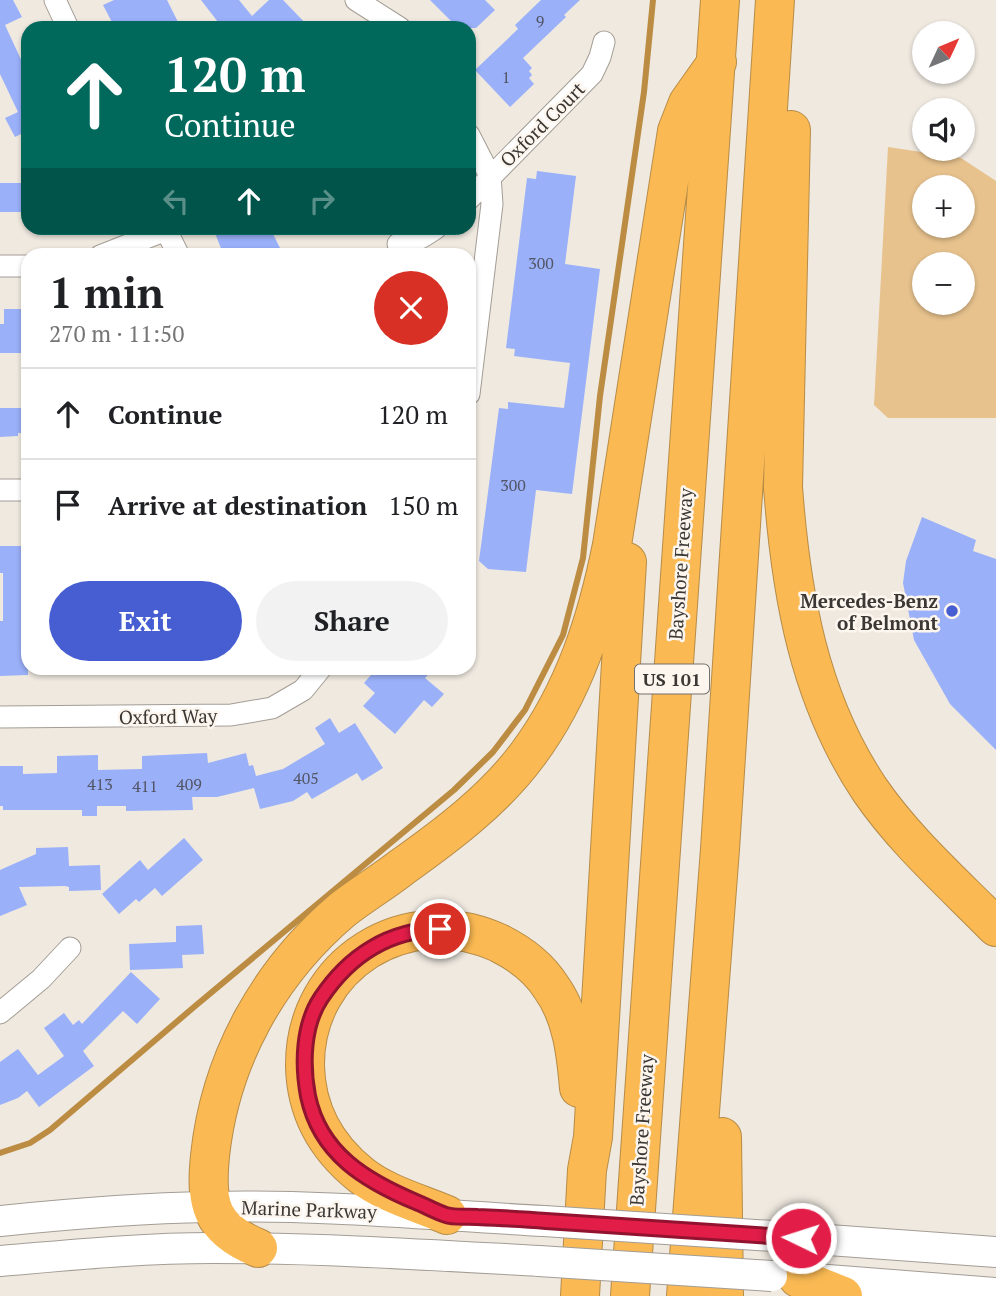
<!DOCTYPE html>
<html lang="en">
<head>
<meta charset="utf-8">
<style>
	:root { --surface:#fff; --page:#f2f2f2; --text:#202124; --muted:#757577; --line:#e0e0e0; --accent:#475ed2 }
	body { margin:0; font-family:"PT Serif",serif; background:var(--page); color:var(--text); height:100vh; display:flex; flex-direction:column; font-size:26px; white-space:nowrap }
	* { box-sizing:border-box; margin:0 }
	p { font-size:23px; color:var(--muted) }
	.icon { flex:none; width:38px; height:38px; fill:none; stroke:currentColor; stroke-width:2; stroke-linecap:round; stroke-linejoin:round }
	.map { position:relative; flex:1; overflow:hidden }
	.drawer { position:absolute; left:21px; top:248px; width:455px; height:427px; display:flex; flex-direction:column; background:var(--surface); border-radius:21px; box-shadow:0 2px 5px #0004 }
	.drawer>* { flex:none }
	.guide { position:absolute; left:21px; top:21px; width:455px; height:214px; border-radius:21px; box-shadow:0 2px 5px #0004; background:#00695c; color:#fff; overflow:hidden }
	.needle { width:46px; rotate:46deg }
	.fabs { position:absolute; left:912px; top:21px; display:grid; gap:14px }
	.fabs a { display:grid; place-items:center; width:63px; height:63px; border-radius:50%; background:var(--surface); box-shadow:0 2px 5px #0004; font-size:35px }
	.pin { position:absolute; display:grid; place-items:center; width:60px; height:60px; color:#fff; margin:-30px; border:4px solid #fff; border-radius:50%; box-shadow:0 2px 7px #0007 }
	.me { position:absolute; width:77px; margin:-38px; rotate:274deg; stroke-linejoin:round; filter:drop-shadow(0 0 5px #0008) }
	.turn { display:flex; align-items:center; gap:24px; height:147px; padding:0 28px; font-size:32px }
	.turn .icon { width:91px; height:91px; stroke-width:2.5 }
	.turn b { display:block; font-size:49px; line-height:60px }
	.lanes { display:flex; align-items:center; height:66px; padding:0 28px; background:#0003; justify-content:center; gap:35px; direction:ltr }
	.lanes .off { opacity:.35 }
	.round { display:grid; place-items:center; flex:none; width:74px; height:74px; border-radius:37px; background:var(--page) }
	.overview { display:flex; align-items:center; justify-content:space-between; height:119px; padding:0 28px }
	h1 { font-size:42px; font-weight:700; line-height:52px }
	.action { display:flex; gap:14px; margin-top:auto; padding:14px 28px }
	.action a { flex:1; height:80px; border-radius:42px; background:var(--accent); color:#fff; font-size:28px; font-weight:700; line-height:80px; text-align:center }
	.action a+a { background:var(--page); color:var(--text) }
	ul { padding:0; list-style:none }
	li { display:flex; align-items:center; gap:21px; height:91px; padding:0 28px; border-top:2px solid var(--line) }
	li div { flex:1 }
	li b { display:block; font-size:26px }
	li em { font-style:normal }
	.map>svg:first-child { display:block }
</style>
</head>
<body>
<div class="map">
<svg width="996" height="1296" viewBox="0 0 996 1296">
	<rect width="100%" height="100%" fill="#efe9e0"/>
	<!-- green -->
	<path fill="#e7c28d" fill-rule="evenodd" d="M888,147L961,158L996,181V418H888L874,405ZM924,187H962V226H924ZM924,264H962V303H924Z"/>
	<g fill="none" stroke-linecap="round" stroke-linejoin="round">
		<!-- stream -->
		<path stroke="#bb8c42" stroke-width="6" d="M0,1153L30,1143L50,1130L194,1007L454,790L493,752L525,710L563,635L583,558L600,396L644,92L653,0"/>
	</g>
	<!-- building -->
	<path fill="#9ab0f9" d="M0,0H13L22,17L5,25L24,66L28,63V135L27,131L15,137L5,118L18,112L0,74Z
		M114,0H167L181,28H115L103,5Z
		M201,0H239L252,16L269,0H283L310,28H226L220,21L218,22Z
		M430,0H485L495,10L476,28H458Z
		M541,0H580L564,15L566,17L523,58L532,68L529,71L532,75L529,78L534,84L510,107L475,70L518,29L515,25Z
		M537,171L576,176L565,264L600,269L572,494L536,490L526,572L488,569L479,561L499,408L508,409V402L564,408L570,363L514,356L515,349L506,348L527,178L536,179Z
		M0,183H28V212H0Z
		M213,228H270L284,256H224Z
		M4,309H25V353H0V324H4Z
		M0,408H25V433H18V436L0,437Z
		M922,517L976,540L973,551L996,559V750L950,704L914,640L903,583L906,561Z
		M0,546H28V675L0,676V621H3V573H0Z
		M377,668H434L425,678L444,694L432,707L424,700L395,734L363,706L375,693L364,683Z
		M330,718L339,733L355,723L383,768L362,781L357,773L312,799L307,792L293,801L260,809L254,788L217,797H192L193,810L126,811V806H97V816H82V810H3V806H0V766H23V774L57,773V756L98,755V770L142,769V756L207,753L208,763L246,753L249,766L253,765L256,776L283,769L325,744L315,728Z
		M184,838L203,860L162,896L155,888L139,902L136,899L119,914L102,894L140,860L148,870Z
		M68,847L69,866L100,865L101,890L69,891V887L65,886L19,887L27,905L0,916V870L36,854V848Z
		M202,925L204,954L182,955L183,968L130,970L129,944L176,942V926Z
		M131,972L160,999L137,1024L123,1011L83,1051L94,1066L39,1107L27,1091L18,1098L0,1105V1062L18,1049L38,1075L64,1056L44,1028L64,1013L73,1025L79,1020L82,1024Z"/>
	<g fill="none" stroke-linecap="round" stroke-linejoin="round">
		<defs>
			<path id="minor" d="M55,0L68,28
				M356,0L400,28
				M469,135L490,176L492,204L469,394
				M469,199L592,74L600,57L604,42
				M165,228L179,256
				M398,244C414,243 423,237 436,228
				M100,256L166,230
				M0,266H28
				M0,490H28
				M0,717L231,715L272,708L303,690L321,668
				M0,1013L41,979L70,948"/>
			<path id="secondary" d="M0,1221C69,1214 138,1208 208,1207C320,1204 432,1215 544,1221
				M773,1236L996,1252
				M0,1261C71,1255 142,1248 213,1248C322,1248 431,1255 539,1261
				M815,1279L996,1293"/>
			<path id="motorway" d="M791,130L783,487C791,595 809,699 870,790C905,841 953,883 996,927
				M722,1137L724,1296
				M447,1215C419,1203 385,1194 361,1175C326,1147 306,1111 305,1066C304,964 407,900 499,943C519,953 539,968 551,987C572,1016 576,1053 579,1088
				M258,1248C211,1229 205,1204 210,1156C220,1060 268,973 342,910C361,895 383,882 402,867C447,835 495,799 528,754C574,692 597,620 612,545L677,131L688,103L717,62
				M798,1278L843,1296
				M580,1296L587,1170L593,1137L627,562
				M630,1296L720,0
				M686,1296L720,849L775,0"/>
		</defs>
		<!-- minor casing -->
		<use href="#minor" stroke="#a39d95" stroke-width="23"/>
		<!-- secondary casing -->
		<use href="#secondary" stroke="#a39d95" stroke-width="32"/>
		<!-- motorway casing -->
		<use href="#motorway" stroke="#b78c48" stroke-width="40"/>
		<!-- minor -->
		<use href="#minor" stroke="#fff" stroke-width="21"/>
		<!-- secondary -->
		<use href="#secondary" stroke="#fff" stroke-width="30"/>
		<!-- motorway -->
		<use href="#motorway" stroke="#fab952" stroke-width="38"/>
		<defs>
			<path id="secondary-bridge" d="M544,1221L773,1236
				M539,1261L772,1276"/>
		</defs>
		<!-- secondary-bridge casing -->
		<use href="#secondary-bridge" stroke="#a39d95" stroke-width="32" stroke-linecap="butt"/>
		<!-- secondary-bridge -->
		<use href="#secondary-bridge" stroke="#fff" stroke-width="30"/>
	</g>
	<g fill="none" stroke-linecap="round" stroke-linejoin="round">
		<defs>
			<path id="route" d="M440,929C389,930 349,956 321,998C303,1025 302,1064 308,1096C320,1154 366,1181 416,1202C426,1206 436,1212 446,1215C455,1218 467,1216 477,1217C500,1218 523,1219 546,1221C631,1226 716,1232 801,1238"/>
		</defs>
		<!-- route casing -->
		<use href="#route" stroke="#92132f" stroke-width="18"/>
		<!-- route -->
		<use href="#route" stroke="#e11d48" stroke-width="12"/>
	</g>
	<!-- markers -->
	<circle fill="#475ed2" stroke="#fdf6ee" stroke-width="2.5" cx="952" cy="611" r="7"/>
	<g text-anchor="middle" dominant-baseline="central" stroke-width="5" stroke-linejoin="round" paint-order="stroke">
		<!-- number labels -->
		<g font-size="16" fill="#525565">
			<text x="540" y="21">9</text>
			<text x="506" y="77">1</text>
			<text x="541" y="263">300</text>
			<text x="513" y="485">300</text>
			<text x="306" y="778">405</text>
			<text x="100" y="784">413</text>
			<text x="189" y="784">409</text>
			<text x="145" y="786">411</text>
		</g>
		<!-- shield labels -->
		<rect fill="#fdf6ee" stroke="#74706c" stroke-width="2" x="635" y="664.5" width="74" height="29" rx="5"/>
		<g font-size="18" font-weight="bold" fill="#3a3734">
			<text x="672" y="679">US 101</text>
		</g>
		<!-- street labels -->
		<g font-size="19" fill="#3a3734" stroke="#fdf6ee">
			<text transform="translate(542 124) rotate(-45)">Oxford Court</text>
			<text transform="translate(680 564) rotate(-86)">Bayshore Freeway</text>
			<text transform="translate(168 716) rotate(-1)">Oxford Way</text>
			<text transform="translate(641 1130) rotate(-86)">Bayshore Freeway</text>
			<text transform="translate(309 1209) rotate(2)">Marine Parkway</text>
		</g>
		<!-- poi labels -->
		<g font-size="19" font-weight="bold" fill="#3a3734" stroke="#fdf6ee" text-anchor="end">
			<text x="938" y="600">Mercedes-Benz<tspan x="938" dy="22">of Belmont</tspan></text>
		</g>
	</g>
</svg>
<div class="fabs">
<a><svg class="needle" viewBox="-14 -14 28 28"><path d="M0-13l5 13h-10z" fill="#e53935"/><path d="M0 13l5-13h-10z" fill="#757577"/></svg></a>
<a><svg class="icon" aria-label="sound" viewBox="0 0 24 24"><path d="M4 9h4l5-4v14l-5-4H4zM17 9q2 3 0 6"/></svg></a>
<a>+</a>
<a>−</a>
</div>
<div class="pin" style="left:440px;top:929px;background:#d93025"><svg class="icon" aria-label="arrive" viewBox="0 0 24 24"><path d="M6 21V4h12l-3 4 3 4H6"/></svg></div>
<svg class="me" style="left:801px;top:1238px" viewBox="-20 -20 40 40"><circle r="17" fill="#e11d48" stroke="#fff" stroke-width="3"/><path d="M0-11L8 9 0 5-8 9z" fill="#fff"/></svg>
<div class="guide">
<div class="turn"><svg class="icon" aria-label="ahead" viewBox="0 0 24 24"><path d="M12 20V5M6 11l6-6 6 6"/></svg><div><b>120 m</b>Continue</div></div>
<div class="lanes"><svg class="icon off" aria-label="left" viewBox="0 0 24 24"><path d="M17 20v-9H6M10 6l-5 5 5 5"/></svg><svg class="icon" aria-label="ahead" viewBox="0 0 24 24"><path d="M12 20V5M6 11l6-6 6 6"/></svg><svg class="icon off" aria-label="right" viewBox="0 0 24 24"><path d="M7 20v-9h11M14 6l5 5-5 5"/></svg></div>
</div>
<section class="drawer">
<div class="overview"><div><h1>1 min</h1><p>270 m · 11:50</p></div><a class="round" style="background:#d93025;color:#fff"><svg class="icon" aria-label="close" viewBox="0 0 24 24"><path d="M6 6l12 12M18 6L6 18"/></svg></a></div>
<ul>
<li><svg class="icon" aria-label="ahead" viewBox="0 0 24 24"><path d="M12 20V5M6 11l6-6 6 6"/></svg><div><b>Continue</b></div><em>120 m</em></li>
<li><svg class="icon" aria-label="arrive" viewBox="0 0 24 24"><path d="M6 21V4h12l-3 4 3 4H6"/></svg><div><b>Arrive at destination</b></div><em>150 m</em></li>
</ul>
<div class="action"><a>Exit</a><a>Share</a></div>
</section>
</div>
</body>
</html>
